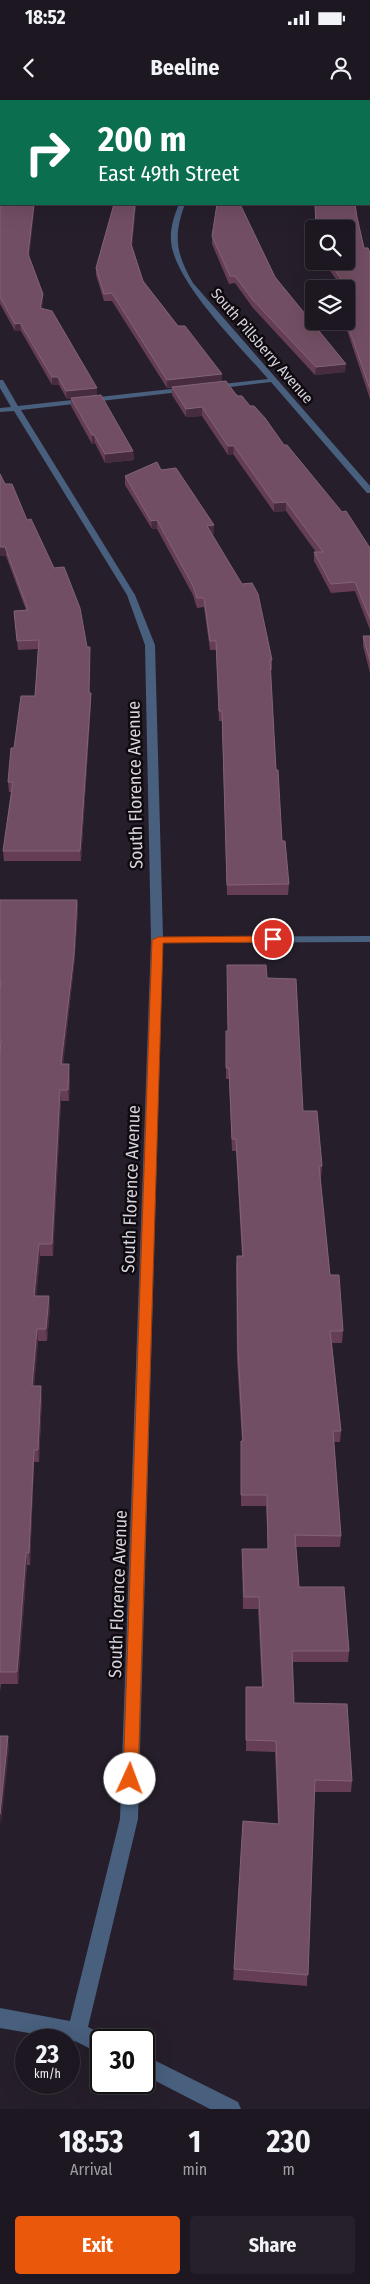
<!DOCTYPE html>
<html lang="en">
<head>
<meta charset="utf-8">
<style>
	:root { --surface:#1c1720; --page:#252029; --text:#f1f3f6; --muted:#a09fa5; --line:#3a363e; --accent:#ea580c }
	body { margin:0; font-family:"Fira Sans Condensed",sans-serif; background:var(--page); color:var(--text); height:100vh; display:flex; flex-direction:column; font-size:19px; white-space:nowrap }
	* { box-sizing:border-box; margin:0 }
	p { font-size:16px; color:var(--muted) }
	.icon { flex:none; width:28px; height:28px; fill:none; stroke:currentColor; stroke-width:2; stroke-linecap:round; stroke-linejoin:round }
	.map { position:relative; height:2009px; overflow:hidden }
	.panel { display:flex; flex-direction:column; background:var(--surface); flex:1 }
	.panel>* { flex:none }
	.top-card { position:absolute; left:0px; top:0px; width:370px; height:105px; box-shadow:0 5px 20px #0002,0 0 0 1px var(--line); background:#0b6e4f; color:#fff; overflow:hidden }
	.fabs { position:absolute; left:305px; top:120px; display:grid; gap:10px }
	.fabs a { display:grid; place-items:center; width:50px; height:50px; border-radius:5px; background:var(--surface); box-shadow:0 5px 20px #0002,0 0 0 1px var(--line); font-size:25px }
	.speed { position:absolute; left:15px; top:1929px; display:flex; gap:10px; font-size:25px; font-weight:700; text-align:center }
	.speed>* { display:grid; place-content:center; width:65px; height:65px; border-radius:50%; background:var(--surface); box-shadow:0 5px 20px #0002,0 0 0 1px var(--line); line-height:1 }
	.speed small { font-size:12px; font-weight:400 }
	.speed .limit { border:2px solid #111; border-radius:8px; background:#fff; color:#111 }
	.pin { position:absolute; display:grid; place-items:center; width:42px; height:42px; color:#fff; margin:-21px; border:2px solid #fff; border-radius:50%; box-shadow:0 1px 5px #0007 }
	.me { position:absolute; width:55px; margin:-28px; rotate:2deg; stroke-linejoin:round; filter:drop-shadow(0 0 4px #0008) }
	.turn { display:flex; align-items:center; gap:18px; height:105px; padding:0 15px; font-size:22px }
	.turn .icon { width:65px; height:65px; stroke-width:2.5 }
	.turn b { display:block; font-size:35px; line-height:42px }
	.eta { display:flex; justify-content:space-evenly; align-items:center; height:85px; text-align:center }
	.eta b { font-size:30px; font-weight:700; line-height:35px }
	.cta { display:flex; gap:10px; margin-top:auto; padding:10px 15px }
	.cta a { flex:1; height:58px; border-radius:5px; background:var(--accent); color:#fff; font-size:20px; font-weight:700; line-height:58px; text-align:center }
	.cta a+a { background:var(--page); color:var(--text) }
	.status { display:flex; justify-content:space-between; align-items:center; height:35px; padding:0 25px; background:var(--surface); direction:ltr }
	.status svg { height:14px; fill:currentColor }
	header { display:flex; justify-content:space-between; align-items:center; height:65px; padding:0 15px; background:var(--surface); font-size:22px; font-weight:700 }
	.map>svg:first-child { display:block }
</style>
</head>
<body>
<div class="status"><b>18:52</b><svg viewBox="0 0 49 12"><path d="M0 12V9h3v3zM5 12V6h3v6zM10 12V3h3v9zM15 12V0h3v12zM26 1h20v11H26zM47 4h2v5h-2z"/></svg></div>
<header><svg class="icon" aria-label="back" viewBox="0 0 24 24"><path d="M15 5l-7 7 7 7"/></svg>Beeline<svg class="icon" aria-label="person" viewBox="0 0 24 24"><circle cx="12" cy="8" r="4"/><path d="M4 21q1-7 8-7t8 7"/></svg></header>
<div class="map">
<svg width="370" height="2009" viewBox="0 0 370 2009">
	<rect width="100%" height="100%" fill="#261f2b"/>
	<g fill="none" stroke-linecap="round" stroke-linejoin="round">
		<!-- minor -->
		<path fill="#485f7e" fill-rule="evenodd" d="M21,0H25L26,1H21Z
			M206,0H210L211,1H206Z
			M1,40V45L0,46V41Z
			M0,87H1V91H0Z
			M369,95H370V99H369Z
			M179,104H185C173,136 176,154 193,183L370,386V393H367L271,282L214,289L210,287L214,285L268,279C241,247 174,182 171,141C170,128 174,116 179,104Z
			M0,280H3L18,306L189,287L193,289L189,291L21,310L135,495L155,545L163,837L370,836V842L163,843L138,1719L88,1927L108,1937L109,1940H101V1954L75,1941L0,1928V1908L70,1921L120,1719L151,840L145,545L127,495L14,311L0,312V308L11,307L0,288Z
			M144,1955L238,2002L241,2009H210L144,1975Z"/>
	</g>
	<!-- wall -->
	<path fill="#663e54" d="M0,100L29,157L43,201L42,208L133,351L134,360L105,363L95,343L92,344L71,306V298L67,299L59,285H52L21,231H15L0,204Z
		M114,104H136L132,146L143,181L178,226L222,274V281L250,306L284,345L370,448V530L355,491L331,493L314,461V452H316L286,411L274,412L233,354L228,355L202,316L186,317L172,295V288H167L112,201H104L96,175V168Z
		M315,104H355L357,117L364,148L370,153V299L344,221H346V189H334L335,186L340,185L323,161H346V129H316Z
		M212,136L275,177L345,272L315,275L253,208L235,183L229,184L212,144Z
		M161,370L214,425V434H212L272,560V570H270L276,670L282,741L289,784L288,795H227L222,621H219L216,550H210L204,507L197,508L193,495L157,429H152L125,385V376Z
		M0,374L90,593H91V602L81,761H4L3,751L11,692H9L8,682L14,648L35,596L38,549L18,550L14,511L26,510L6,456Z
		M363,536H370V573L363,546Z
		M0,800H77L78,811L74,866L63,964L70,976L69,1001H61L53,1156H40L36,1196L50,1208L47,1241H38L34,1286L42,1298L39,1362H34L30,1465H27L18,1584H1L0,1592Z
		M267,878L303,1011L322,1066L321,1077H320L330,1175L343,1231L342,1243H332L341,1331L340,1342H334L341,1436L340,1447H296L299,1487L349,1551L348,1562H292L294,1603L352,1681L351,1692H314L307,1886L233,1880L234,1869L278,1724L275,1652L246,1651V1587H262L258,1509H243L242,1449H268L266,1406H241V1341H242L237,1260L236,1167L237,1156H242L236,1051H232L229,979H226V931H228Z"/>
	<!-- shaded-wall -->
	<path fill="#472b3e" d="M34,104H35L29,161L28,154Z
		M135,104H136L131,151V144Z
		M43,194V201L40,215V208Z
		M20,223L21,231H15V224Z
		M346,264L345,272L315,275L316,267Z
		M222,274V282L167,288V280Z
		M52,277H58L59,285H52Z
		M97,288V296L67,299L66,291Z
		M202,307V316L186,317V309Z
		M92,335H94L95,343L92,344Z
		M228,346H234L233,354L228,355Z
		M133,351L134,360L105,363V354Z
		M286,402V411L274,412V403Z
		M157,420V429H152L151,421Z
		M214,425V434H207V426Z
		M0,447H5L6,456H0Z
		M91,593V602L81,761L80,751Z
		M77,800L78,811L74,866L62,976L61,964Z
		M69,964L70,976L69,1001L68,990Z
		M60,990L61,1001L53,1156L52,1144Z
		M39,1144L40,1156L35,1208L34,1196Z
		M49,1196L50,1208L47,1241L46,1229Z
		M37,1229L38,1241L33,1298L32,1286Z
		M41,1286L42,1298L39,1362L38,1350Z
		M34,1350V1362L30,1465L29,1453Z
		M26,1453L27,1465L18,1584L17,1572Z
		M8,1636L9,1648L1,1725L0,1714Z"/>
	<!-- building -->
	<path fill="#724e63" stroke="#826376" d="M63,0H176V1H62Z
		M242,0H269V1H242Z
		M328,0H367L368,1H328Z
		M369,8L370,16V47L369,53Z
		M0,100H1V104H34L28,154L43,194L40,208L52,211L97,288L66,291L58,277H52L20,223L15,224L0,197Z
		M114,104H135L131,144L143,181L178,226H185L222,274L167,280L112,193L104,194L96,168Z
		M217,104H240L275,177L346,264L316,267L253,200L235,176H230L212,136Z
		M315,104H355L357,117L364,148H368L370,153V289L346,220V189H336L335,186L345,185L329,161H346V129H316Z
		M226,281L237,296H242L250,306H254L265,318L284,345H287L342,412L346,411L370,448V519L355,482L331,484L314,452H323L286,402L274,403L234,346H228L202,307L186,309L172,287Z
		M101,295L133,351L105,354L94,335H92L71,298Z
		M157,362L161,370L176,368L214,425L207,426L242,484L252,483L258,494L272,560H270L276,670H278L282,741H285L289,784L227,785L222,611H219L216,541H210L204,498H197L193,486L157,420L151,421L125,376Z
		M0,374L5,384H12L27,420L31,419L54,468L64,467L80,508L87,547H90L89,593H91L80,751H3L13,682H8L11,648H14L21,596H35L39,540L17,541L14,511L28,510L5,447H0Z
		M363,536H370V561Z
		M0,800H77L74,855L61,964H69L68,990H60L52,1144H39L34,1196H49L46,1229H37L32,1286H41L38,1350H34L29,1453H26L17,1572H0V953L1,940H0V888L1,881H0Z
		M227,865H266L267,878L296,879L303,1011H317L322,1066H319L330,1175H339L343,1231H330L341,1331H333L341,1436L295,1435L299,1487H344L349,1551H292L294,1603L347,1604L352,1681L315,1680L308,1875L234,1869L243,1721L279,1724L276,1641L246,1640V1587H263L259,1497H244L242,1449H268L267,1395H241V1341H243L238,1249L237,1156H243L236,1039H232L229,968H226V931H228Z
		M0,1636H8L0,1714Z"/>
	<!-- route -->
	<path fill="#ea580c" stroke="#983908" d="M273,836L279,839L277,842L163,843L138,1679L136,1684L130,1686L125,1684L123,1679L152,840L158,837Z"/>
	<g text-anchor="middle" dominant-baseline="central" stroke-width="5" stroke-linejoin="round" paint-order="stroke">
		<!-- far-street labels -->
		<g font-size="15" fill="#d8d4dc" stroke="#0e0a10">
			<text transform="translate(262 246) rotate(49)">South Pillsberry Avenue</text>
		</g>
		<!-- street labels -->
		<g font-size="18" fill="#d8d4dc" stroke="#0e0a10">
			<text transform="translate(135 685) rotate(-91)">South Florence Avenue</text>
			<text transform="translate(131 1089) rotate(-88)">South Florence Avenue</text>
			<text transform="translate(118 1494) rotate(-88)">South Florence Avenue</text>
		</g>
	</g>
</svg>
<div class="fabs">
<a><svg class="icon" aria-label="search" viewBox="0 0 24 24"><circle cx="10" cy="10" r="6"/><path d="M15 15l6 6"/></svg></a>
<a><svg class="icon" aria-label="layers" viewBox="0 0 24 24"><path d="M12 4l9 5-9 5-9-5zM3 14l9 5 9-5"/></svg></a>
</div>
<div class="speed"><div>23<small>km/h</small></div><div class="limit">30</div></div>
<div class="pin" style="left:273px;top:839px;background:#d93025"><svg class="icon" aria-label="arrive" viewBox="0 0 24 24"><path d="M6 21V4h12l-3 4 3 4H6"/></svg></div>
<svg class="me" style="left:130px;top:1679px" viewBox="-20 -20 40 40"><circle r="19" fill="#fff"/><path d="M0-13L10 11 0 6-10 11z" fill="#ea580c"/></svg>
<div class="top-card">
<div class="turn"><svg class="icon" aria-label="right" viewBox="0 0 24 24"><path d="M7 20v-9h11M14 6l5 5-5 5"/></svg><div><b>200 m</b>East 49th Street</div></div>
</div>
</div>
<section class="panel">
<div class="eta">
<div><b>18:53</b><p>Arrival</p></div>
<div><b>1</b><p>min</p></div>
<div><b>230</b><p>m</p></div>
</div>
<div class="cta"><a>Exit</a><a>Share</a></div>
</section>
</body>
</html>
